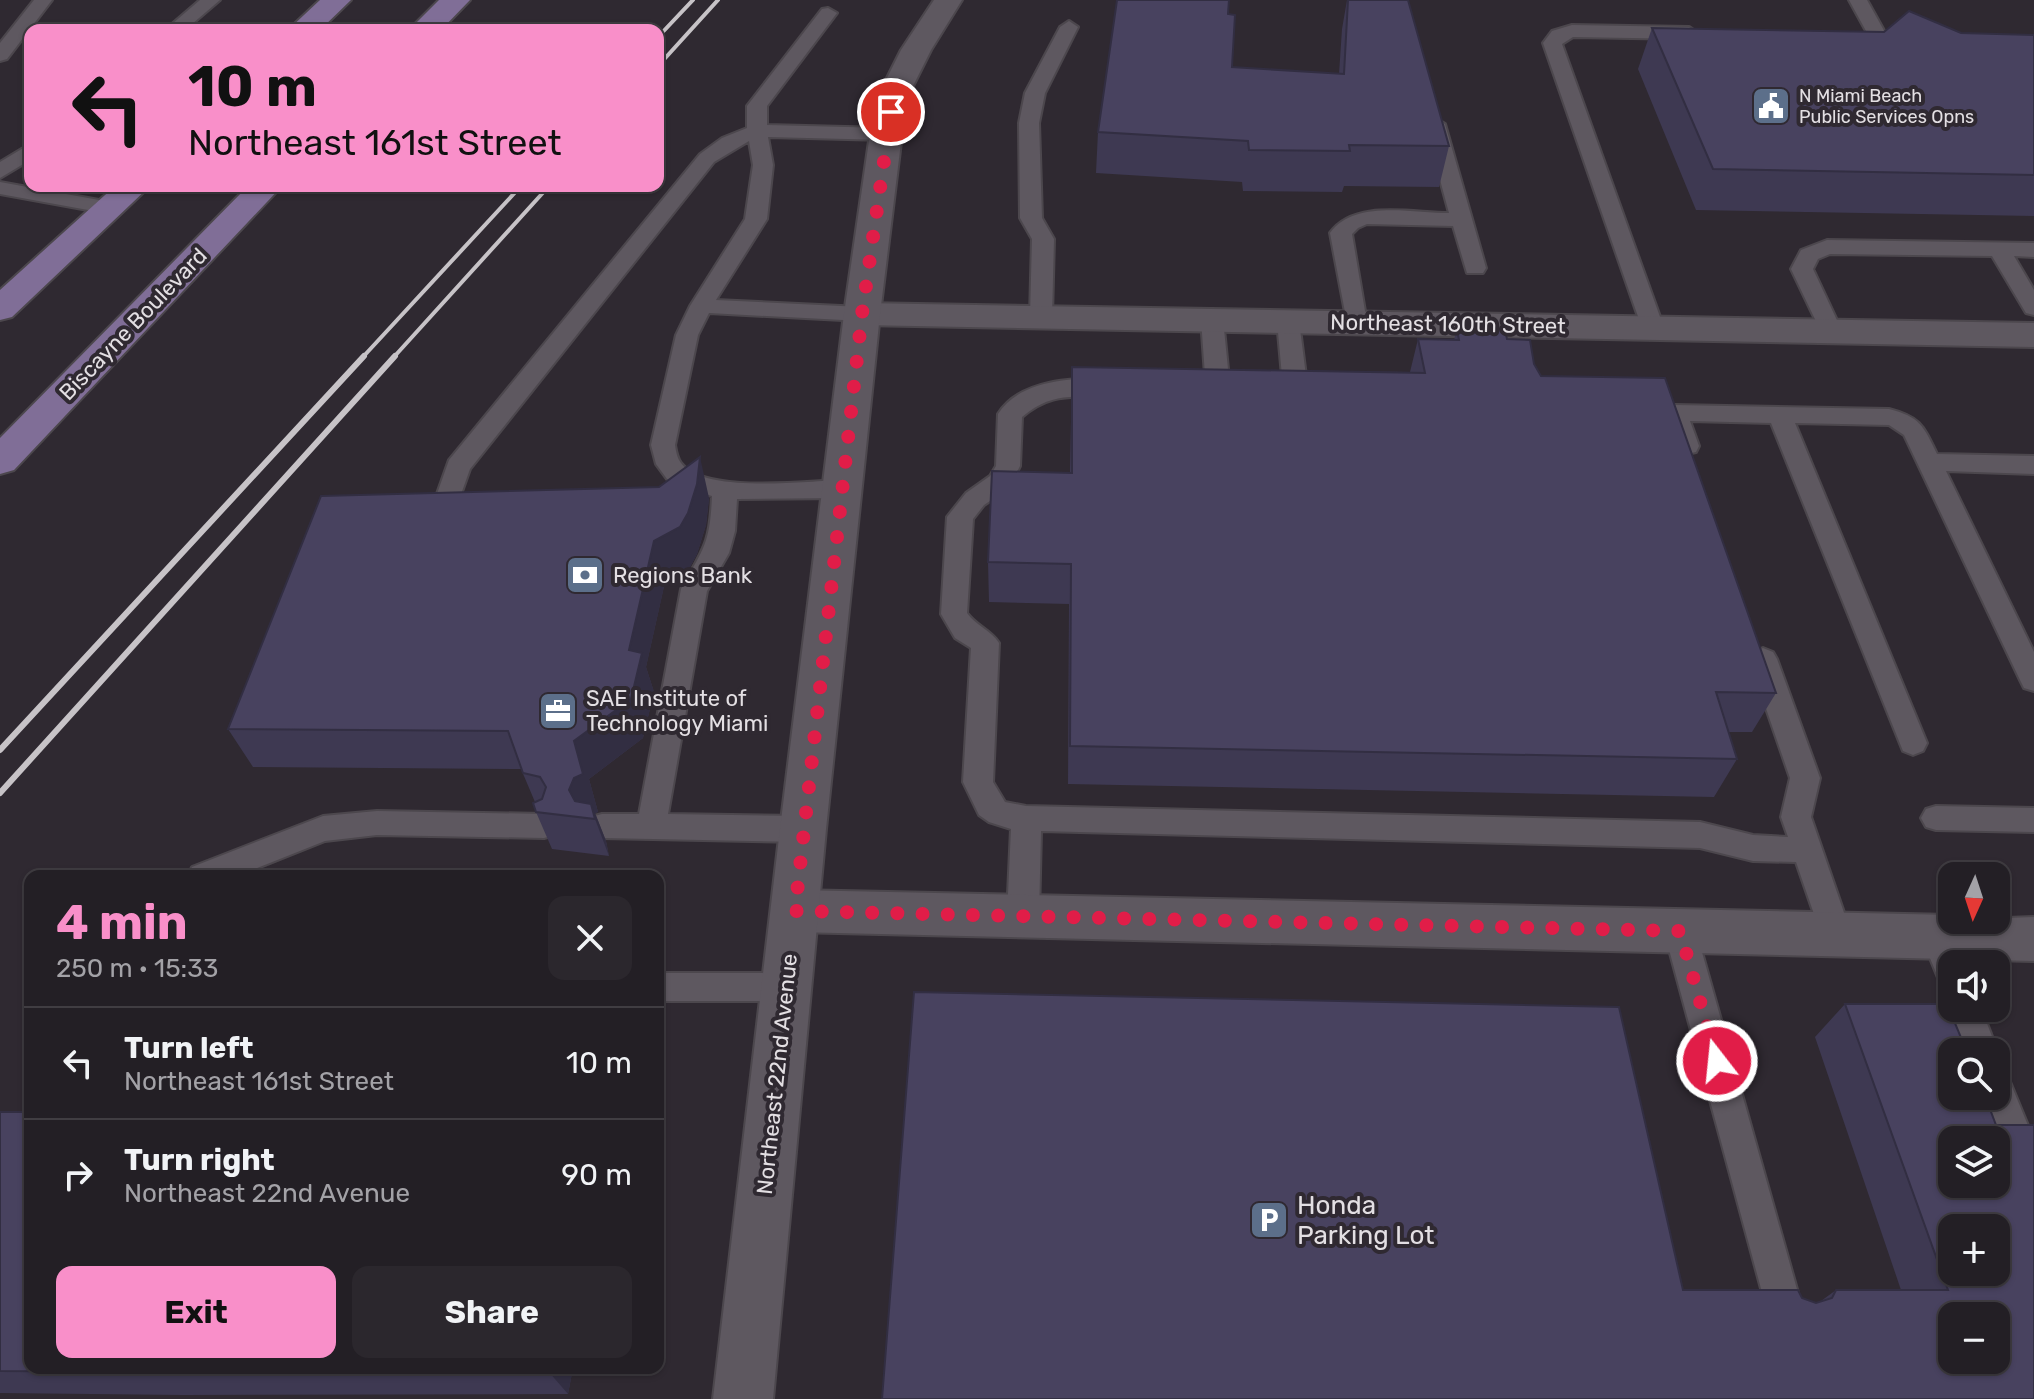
<!DOCTYPE html>
<html lang="en">
<head>
<meta charset="utf-8">
<style>
	:root { --surface:#231f25; --page:#2b272d; --text:#f1f3f6; --muted:#a3a2a7; --line:#403d42; --accent:#f98fc9 }
	body { margin:0; font-family:Rubik,sans-serif; background:var(--page); color:var(--text); height:100vh; display:flex; flex-direction:column; font-size:30px; white-space:nowrap }
	* { box-sizing:border-box; margin:0 }
	p { font-size:26px; color:var(--muted) }
	.icon { flex:none; width:44px; height:44px; fill:none; stroke:currentColor; stroke-width:2; stroke-linecap:round; stroke-linejoin:round }
	.map { position:relative; flex:1; overflow:hidden }
	.drawer { position:absolute; left:24px; top:870px; width:640px; height:504px; display:flex; flex-direction:column; background:var(--surface); border-radius:16px; box-shadow:0 2px 6px #0004,0 0 0 2px var(--line) }
	.drawer>* { flex:none }
	.hud { position:absolute; left:24px; top:24px; width:640px; height:168px; border-radius:16px; box-shadow:0 2px 6px #0004,0 0 0 2px var(--line); background:#f98fc9; color:#111; overflow:hidden }
	.needle { width:52px; rotate:183deg }
	.tools { position:absolute; left:1938px; top:862px; display:grid; gap:16px }
	.tools a { display:grid; place-items:center; width:72px; height:72px; border-radius:16px; background:var(--surface); box-shadow:0 2px 6px #0004,0 0 0 2px var(--line); font-size:40px }
	.pin { position:absolute; display:grid; place-items:center; width:68px; height:68px; color:#fff; margin:-34px; border:4px solid #fff; border-radius:50%; box-shadow:0 2px 8px #0007 }
	.me { position:absolute; width:88px; margin:-44px; rotate:344deg; stroke-linejoin:round; filter:drop-shadow(0 0 6px #0008) }
	.turn { display:flex; align-items:center; gap:28px; height:168px; padding:0 32px; font-size:36px }
	.turn .icon { width:104px; height:104px; stroke-width:2.5 }
	.turn b { display:block; font-size:56px; line-height:68px }
	.round { display:grid; place-items:center; flex:none; width:84px; height:84px; border-radius:16px; background:var(--page) }
	.overview { display:flex; align-items:center; justify-content:space-between; height:136px; padding:0 32px }
	h1 { font-size:48px; font-weight:700; line-height:60px; color:var(--accent) }
	.action { display:flex; gap:16px; margin-top:auto; padding:16px 32px }
	.action a { flex:1; height:92px; border-radius:16px; background:var(--accent); color:#111; font-size:32px; font-weight:700; line-height:92px; text-align:center }
	.action a+a { background:var(--page); color:var(--text) }
	ul { padding:0; list-style:none }
	li { display:flex; align-items:center; gap:24px; height:112px; padding:0 32px; border-top:2px solid var(--line) }
	li div { flex:1 }
	li b { display:block; font-size:30px }
	li em { font-style:normal }
	.map>svg:first-child { display:block }
</style>
</head>
<body>
<div class="map">
<svg width="2034" height="1399" viewBox="0 0 2034 1399">
	<rect width="100%" height="100%" fill="#2f2931"/>
	<g fill="none" stroke-linecap="round" stroke-linejoin="round">
		<defs>
			<path id="lane" d="M34,0H52L7,59L0,61V43Z
				M200,0H220L185,30H165Z
				M1849,0H1867L1887,36L1885,40H1871Z
				M828,8L837,13L767,106V125L886,128L896,134L886,140L768,137L773,165L767,219L716,300L862,307L870,309L873,314L870,319L862,321L709,313L698,335L675,445C676,451 677,458 681,463C704,494 806,481 842,480L851,483L855,489L851,495L842,498L737,499L735,531L729,553L707,591L668,814L803,816L814,820L818,829L814,838L803,842L602,838L591,835L587,826L591,817L602,814H639L681,589C703,549 710,545 712,496L682,488L667,479L656,464L651,445L676,335L690,306L745,219L753,165L749,141L714,162L470,469L449,528L440,531L431,528L427,522L449,460L700,154L722,138L747,128V106L822,9Z
				M1069,21L1078,27L1045,93L1039,123L1042,218L1054,239L1052,317L1049,322H1033L1030,317L1032,239L1020,218L1019,123L1025,93L1060,27Z
				M1572,25L1689,27L1698,33L1689,39L1573,37L1562,44L1664,328L1661,333H1645L1642,328L1543,43L1552,31Z
				M1435,118L1445,124L1486,268L1483,273H1467L1453,226L1367,224L1358,228L1352,234L1367,323L1364,328H1348L1330,233C1354,199 1412,213 1449,213L1425,124Z
				M30,144V160L0,178V162Z
				M0,182L110,202L121,208L110,214L0,194Z
				M1827,240L2034,243V257L2014,256L2034,290V315L2026,313L1992,256L1830,254L1818,259L1813,269L1842,331L1839,336H1823L1791,269L1801,250Z
				M1212,312L1220,314L1223,319L1230,389L1226,395H1210L1206,389L1201,319L1204,314Z
				M1288,314L1296,316L1299,321L1306,376L1296,391L1268,397L1260,395L1256,389L1260,383L1282,376L1277,321L1280,316Z
				M1110,378L1118,380L1122,386L1118,392C1081,402 1057,387 1022,417L1020,466L1009,488L984,505L973,519L967,613C976,626 991,630 999,643L993,782L1005,802L1026,806L1700,822L1753,835L1788,837L1781,817L1790,778L1749,659L1753,652L1763,648L1773,652L1777,659L1820,778L1811,817L1851,933L1846,943L1835,947L1824,943L1796,862L1753,861L1700,848L1041,831L1039,916L1034,926L1023,930L1012,926L1007,916L1011,829L989,822L979,815L963,782L971,648L955,638L941,614L947,517L966,493L990,476L996,466L998,414C1020,379 1074,378 1110,378Z
				M1675,405L1889,409C1920,417 1923,425 1937,454L2034,456V474L1946,471L2034,652V691L2024,688L2020,680L1904,435L1889,425L1795,423L1927,743L1923,751L1913,755L1903,751L1771,423L1690,421L1699,446L1696,452L1687,454L1678,452L1663,413L1667,407Z
				M1936,806L2034,808V832L1936,830L1926,827L1921,818L1926,809Z
				M377,811L544,814L555,817L559,826L555,835L544,838L377,835L325,841L237,876H188L192,867L323,816Z
				M1680,917L1691,921L1696,931L1802,1307L1797,1320L1784,1325L1771,1320L1766,1307L1664,931L1669,921Z
				M1937,922L1948,926L1964,964H1952V989L1941,985L1921,936L1926,926Z
				M658,973H786L797,977L802,987L797,997L786,1001H658Z
				M1952,1001V1008H1981L1998,1052L1996,1058V1052H1966L1949,1008Z
				M1996,1072L2008,1077L2034,1140L2032,1160L2020,1165L2008,1160L1982,1096H1996Z"/>
			<path id="street" d="M862,303L2034,323V347L862,325L849,322L844,314L849,306Z
				M795,890L1952,915V920L2034,917V961L795,932L778,926L771,911L778,896Z"/>
			<path id="secondary" d="M934,0H962L931,50L911,90L902,134L880,314L826,829L773,1399H713L780,829L844,314L870,134L881,90L901,50Z"/>
			<path id="primary" d="M320,0H351L320,30H288Z
				M439,0H470L441,30H409Z
				M115,186H150L12,317L0,320V290Z
				M248,186H282L14,470L0,474V438Z"/>
		</defs>
		<!-- lane casing -->
		<use href="#lane" stroke="#4c474d" stroke-width="4"/>
		<!-- street casing -->
		<use href="#street" stroke="#4c474d" stroke-width="4"/>
		<!-- secondary casing -->
		<use href="#secondary" stroke="#4c474d" stroke-width="4"/>
		<!-- primary casing -->
		<use href="#primary" stroke="#4c474d" stroke-width="4"/>
		<!-- lane -->
		<use href="#lane" fill="#5e5860" fill-rule="evenodd"/>
		<!-- street -->
		<use href="#street" fill="#5e5860" fill-rule="evenodd"/>
		<!-- secondary -->
		<use href="#secondary" fill="#5e5860" fill-rule="evenodd"/>
		<!-- primary -->
		<use href="#primary" fill="#806e97" fill-rule="evenodd"/>
		<!-- rail-far1 -->
		<path stroke="#c7c3c7" stroke-width="4" d="M658,37L693,0
			M658,66L718,0
			M362,358L521,186
			M393,358L549,186"/>
		<!-- rail -->
		<path stroke="#c7c3c7" stroke-width="6" d="M0,750L364,356
			M0,793L395,356"/>
	</g>
	<!-- wall -->
	<path fill="#3e3952" d="M1347,0H1408L1449,146L1439,187L1344,186L1342,192L1243,191L1242,182L1096,173L1098,132L1232,67L1339,74L1342,29Z
		M1652,28L2034,35V216L1696,210L1638,69Z
		M1457,329L1507,339L1534,364L1541,376L1776,693L1752,732H1728L1737,759L1714,797L1068,784L1069,604L989,602L988,562L1070,473L1072,367L1410,372L1418,339L1454,340Z
		M709,498L706,525L697,554L690,567L665,582L646,667L654,692L643,738L589,779L598,812L595,813L606,841L609,856L552,849L536,812L535,802L521,769L253,767L228,729Z
		M1845,1004L1996,1125L2034,1399L1683,1290L1802,1298L1816,1303L1821,1301L1836,1290H1901L1815,1037Z
		M0,1112L573,1368L568,1394L183,1395L0,1393Z"/>
	<!-- shaded-wall -->
	<path fill="#322e42" d="M700,457L709,498L706,525L697,554L690,567L665,582L646,667L654,692L643,738L589,779L598,812L595,813L606,841L609,856L595,819L580,817L569,790L574,778V741L629,650L654,541Z
		M549,1368H573L568,1394L548,1371Z"/>
	<!-- building -->
	<path fill="#48425f" stroke="#322e42" stroke-width="2" fill-rule="evenodd" d="M1117,0H1229L1228,14L1235,15L1232,67L1344,74L1348,0H1408L1449,146L1349,145L1350,151L1249,150L1248,141L1098,132Z
		M1909,11L1961,33L2034,35V175L1713,169L1652,28L1884,32Z
		M1457,329H1505L1507,339L1530,340L1534,364L1541,376L1665,378L1776,693L1716,692L1737,759L1070,746L1071,564L988,562L992,471L1072,473V367L1425,373L1418,339L1459,340Z
		M700,457L697,484L688,513L680,527L654,541L629,650L642,653L631,699L574,741L583,774L574,778L569,790L575,801L591,804L595,819L536,812L533,803L542,799L546,787L540,777L523,773L508,731L228,729L321,496L659,487Z
		M914,992L1619,1007L1683,1290H1798L1802,1298L1816,1303L1832,1298L1836,1290H1948L1845,1004H1947L1967,1052H1952V1096H1985L1996,1125H2034V1399H882ZM1952,1140H1996V1184H1952ZM1952,1228H1996V1272H1952ZM1952,1316H1996V1360H1952Z
		M0,1112H30V1368H549L548,1371L146,1372L0,1371Z"/>
	<g fill="none" stroke-linecap="round" stroke-linejoin="round">
		<!-- route -->
		<path stroke="#e11d48" stroke-width="14" stroke-dasharray="0 25.2" d="M891,112L862,314L795,911L1680,931L1717,1061"/>
	</g>
	<!-- icons -->
	<defs>
		<symbol id="civic-square" viewBox="-11 -11 22 22"><rect x="-9" y="-9" width="18" height="18" rx="4" fill="#5c6f8a" stroke="#2f2931"/><path d="M-.6-6.5H3V-4.5H.6V-3L4-1V1h2V6H-6V1h2V-1L-.6-3ZM-1.2 2.5V6h2.4V2.5Z" fill="#fff"/></symbol>
		<symbol id="bank-square" viewBox="-11 -11 22 22"><rect x="-9" y="-9" width="18" height="18" rx="4" fill="#5c6f8a" stroke="#2f2931"/><path d="M-6-4H6V4H-6ZM0-2.3a2.3 2.3 0 1 0 0 4.6a2.3 2.3 0 1 0 0-4.6Z" fill="#fff"/></symbol>
		<symbol id="office-square" viewBox="-11 -11 22 22"><rect x="-9" y="-9" width="18" height="18" rx="4" fill="#5c6f8a" stroke="#2f2931"/><path d="M-6-3h4V-5.5h4V-3h4V5H-6ZM-1-4.5V-3h2v-1.5ZM-6 0V1H6V0Z" fill="#fff"/></symbol>
		<symbol id="parking-square" viewBox="-11 -11 22 22"><rect x="-9" y="-9" width="18" height="18" rx="4" fill="#5c6f8a" stroke="#2f2931"/><path d="M-3.5-5.5H1a3.5 3.5 0 0 1 0 7H-1V5.5H-3.5ZM-1-3.4V-.6H.8a1.4 1.4 0 0 0 0-2.8Z" fill="#fff"/></symbol>
	</defs>
	<g fill-rule="evenodd">
		<use href="#civic-square" x="1749" y="84" width="44" height="44"/>
		<use href="#bank-square" x="563" y="553" width="44" height="44"/>
		<use href="#office-square" x="536" y="689" width="44" height="44"/>
		<use href="#parking-square" x="1247" y="1198" width="44" height="44"/>
	</g>
	<g text-anchor="middle" dominant-baseline="central" stroke-width="8" stroke-linejoin="round" paint-order="stroke">
		<!-- far-poi labels -->
		<g font-size="18" fill="#e3dfe3" stroke="#2f2931" text-anchor="start">
			<text x="1799" y="96">N Miami Beach<tspan x="1799" dy="21">Public Services Opns</tspan></text>
		</g>
		<!-- street labels -->
		<g font-size="22" fill="#e3dfe3" stroke="#2f2931">
			<text transform="translate(133 324) rotate(-46)">Biscayne Boulevard</text>
			<text transform="translate(1448 324) rotate(1)">Northeast 160th Street</text>
			<text transform="translate(777 1074) rotate(-84)">Northeast 22nd Avenue</text>
		</g>
		<!-- poi labels -->
		<g font-size="22" fill="#e3dfe3" stroke="#2f2931" text-anchor="start">
			<text x="613" y="575">Regions Bank</text>
			<text x="586" y="698">SAE Institute of<tspan x="586" dy="25">Technology Miami</tspan></text>
		</g>
		<!-- near-poi labels -->
		<g font-size="26" fill="#e3dfe3" stroke="#2f2931" text-anchor="start">
			<text x="1297" y="1205">Honda<tspan x="1297" dy="30">Parking Lot</tspan></text>
		</g>
	</g>
</svg>
<div class="tools">
<a><svg class="needle" viewBox="-14 -14 28 28"><path d="M0-13l5 13h-10z" fill="#e53935"/><path d="M0 13l5-13h-10z" fill="#a3a2a7"/></svg></a>
<a><svg class="icon" aria-label="sound" viewBox="0 0 24 24"><path d="M4 9h4l5-4v14l-5-4H4zM17 9q2 3 0 6"/></svg></a>
<a><svg class="icon" aria-label="search" viewBox="0 0 24 24"><circle cx="10" cy="10" r="6"/><path d="M15 15l6 6"/></svg></a>
<a><svg class="icon" aria-label="layers" viewBox="0 0 24 24"><path d="M12 4l9 5-9 5-9-5zM3 14l9 5 9-5"/></svg></a>
<a>+</a>
<a>−</a>
</div>
<div class="pin" style="left:891px;top:112px;background:#d93025"><svg class="icon" aria-label="arrive" viewBox="0 0 24 24"><path d="M6 21V4h12l-3 4 3 4H6"/></svg></div>
<svg class="me" style="left:1717px;top:1061px" viewBox="-20 -20 40 40"><circle r="17" fill="#e11d48" stroke="#fff" stroke-width="3"/><path d="M0-11L8 9 0 5-8 9z" fill="#fff"/></svg>
<div class="hud">
<div class="turn"><svg class="icon" aria-label="left" viewBox="0 0 24 24"><path d="M17 20v-9H6M10 6l-5 5 5 5"/></svg><div><b>10 m</b>Northeast 161st Street</div></div>
</div>
<section class="drawer">
<div class="overview"><div><h1>4 min</h1><p>250 m · 15:33</p></div><a class="round"><svg class="icon" aria-label="close" viewBox="0 0 24 24"><path d="M6 6l12 12M18 6L6 18"/></svg></a></div>
<ul>
<li><svg class="icon" aria-label="left" viewBox="0 0 24 24"><path d="M17 20v-9H6M10 6l-5 5 5 5"/></svg><div><b>Turn left</b><p>Northeast 161st Street</p></div><em>10 m</em></li>
<li><svg class="icon" aria-label="right" viewBox="0 0 24 24"><path d="M7 20v-9h11M14 6l5 5-5 5"/></svg><div><b>Turn right</b><p>Northeast 22nd Avenue</p></div><em>90 m</em></li>
</ul>
<div class="action"><a>Exit</a><a>Share</a></div>
</section>
</div>
</body>
</html>
